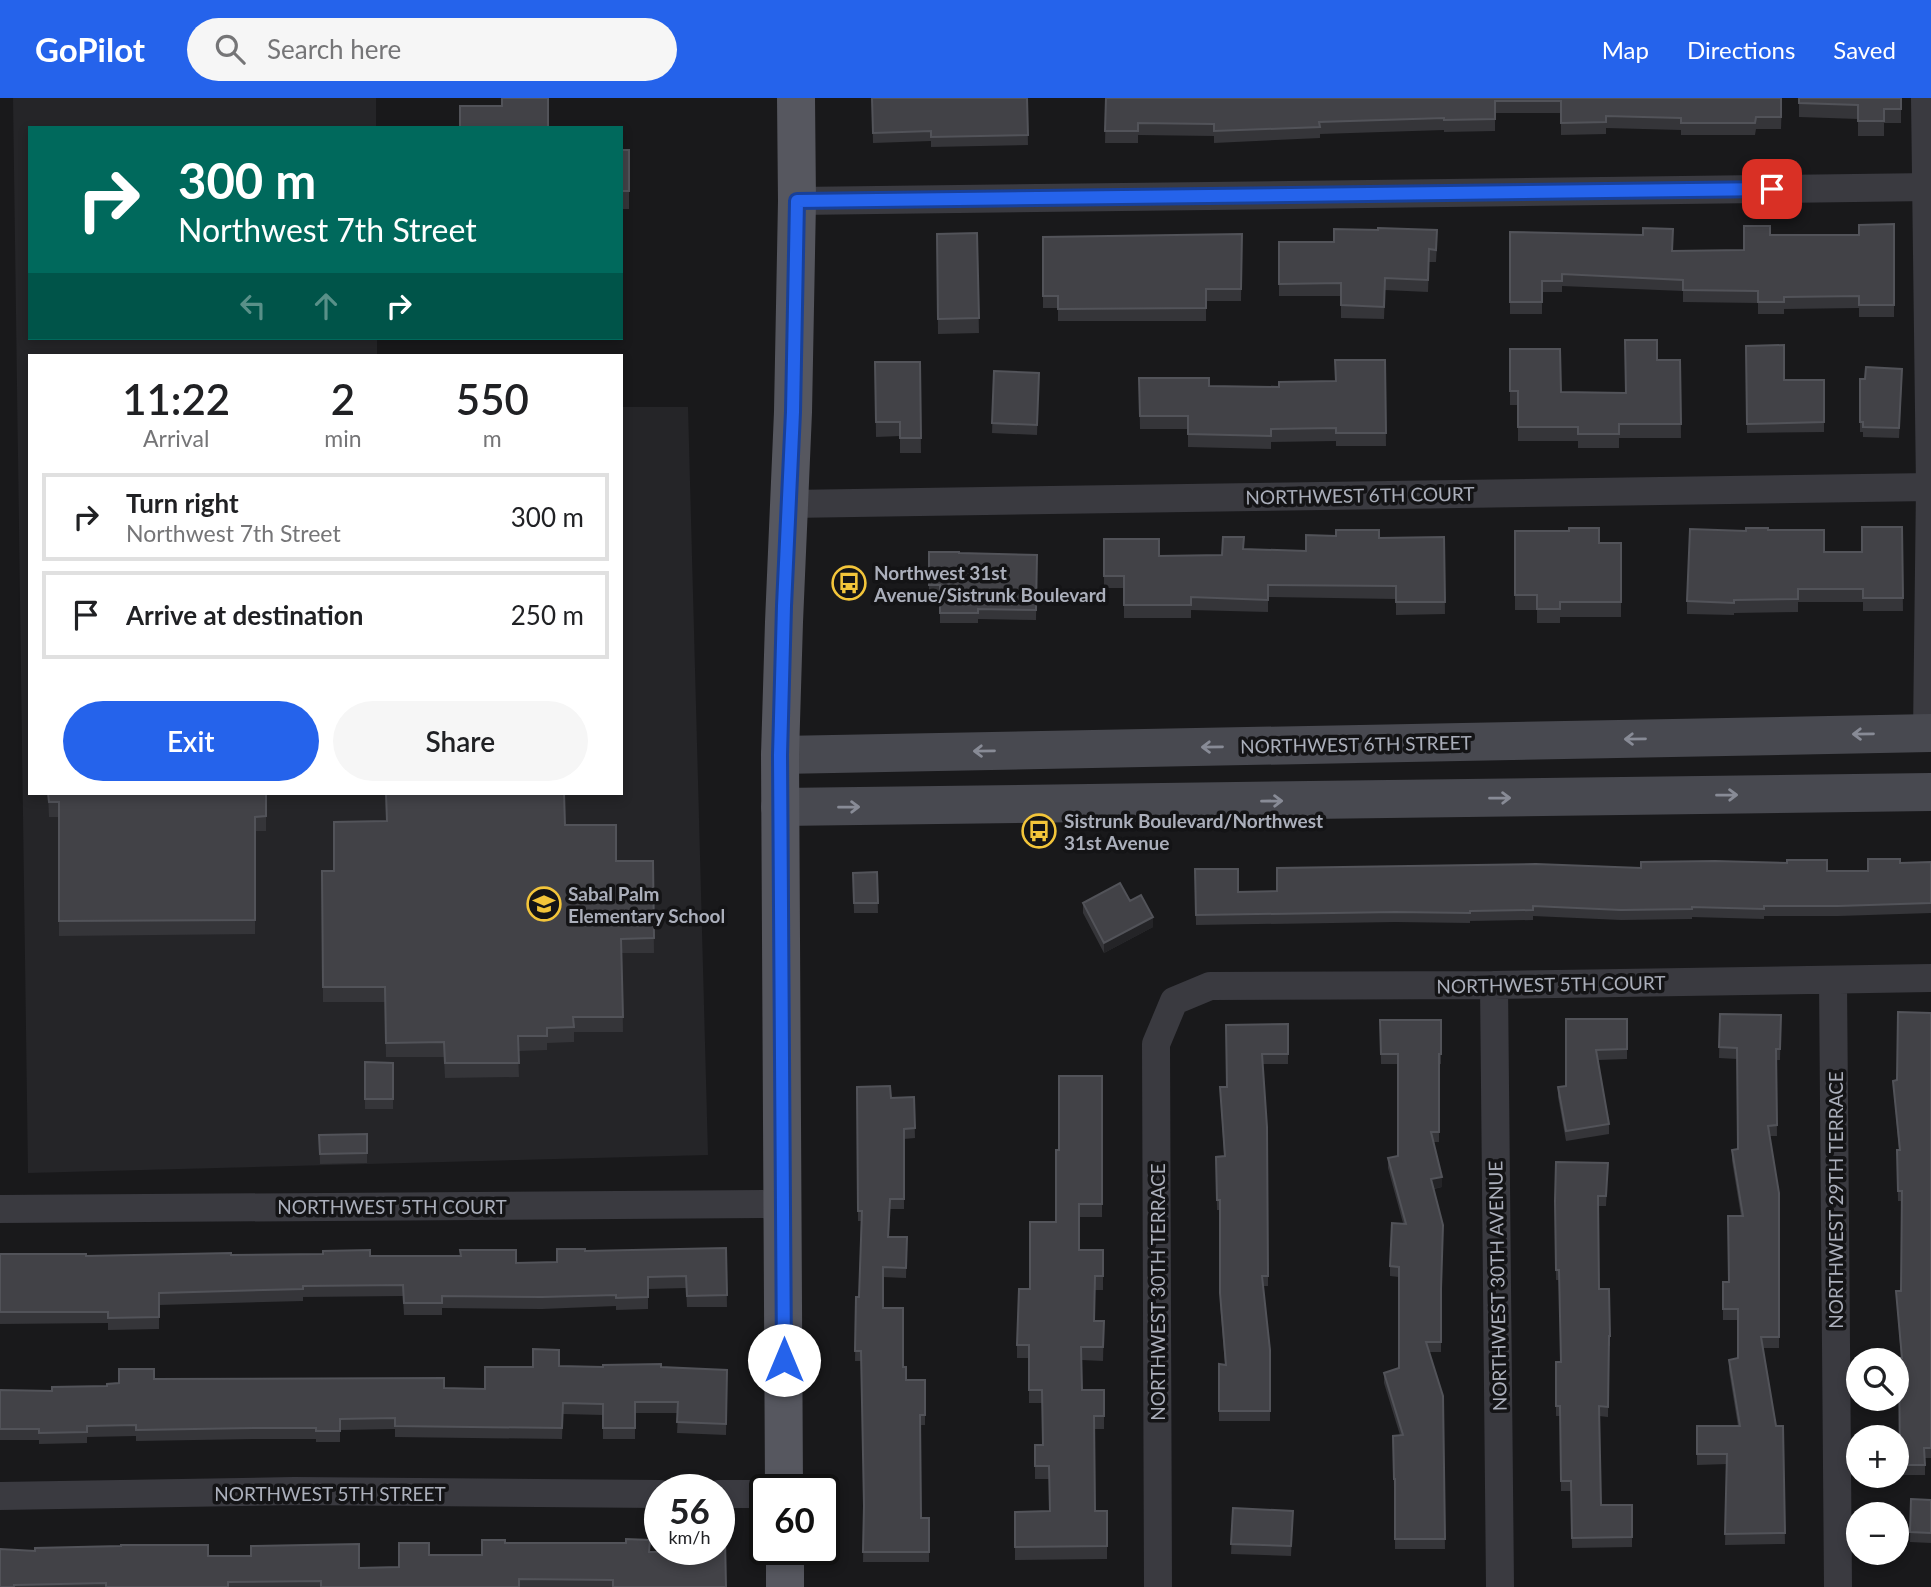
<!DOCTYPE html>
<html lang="en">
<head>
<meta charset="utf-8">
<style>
	:root { --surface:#fff; --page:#f6f6f6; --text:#202124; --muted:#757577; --line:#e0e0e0; --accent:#2563eb }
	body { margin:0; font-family:Lato,sans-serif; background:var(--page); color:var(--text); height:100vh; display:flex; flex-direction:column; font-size:26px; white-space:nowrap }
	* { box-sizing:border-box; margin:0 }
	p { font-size:23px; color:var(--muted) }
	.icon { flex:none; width:38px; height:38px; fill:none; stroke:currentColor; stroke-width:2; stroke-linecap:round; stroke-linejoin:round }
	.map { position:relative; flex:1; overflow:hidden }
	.drawer { position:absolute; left:28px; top:256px; width:595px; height:441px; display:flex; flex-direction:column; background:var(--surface); border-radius:0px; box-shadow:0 4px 10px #0003 }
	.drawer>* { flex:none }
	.hud { position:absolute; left:28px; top:28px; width:595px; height:214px; border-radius:0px; box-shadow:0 4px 10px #0003; background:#00695c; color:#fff; overflow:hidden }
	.tools { position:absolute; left:1846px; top:1250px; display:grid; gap:14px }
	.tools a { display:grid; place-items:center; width:63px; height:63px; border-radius:50%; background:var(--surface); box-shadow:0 4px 10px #0003; font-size:35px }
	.speed { position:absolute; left:644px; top:1376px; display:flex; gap:14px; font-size:35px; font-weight:700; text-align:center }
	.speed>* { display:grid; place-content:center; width:91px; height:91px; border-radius:50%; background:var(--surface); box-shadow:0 4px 10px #0003; line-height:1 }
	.speed small { font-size:18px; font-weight:400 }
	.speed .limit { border:4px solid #111; border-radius:10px; background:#fff; color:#111 }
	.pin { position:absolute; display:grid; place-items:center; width:60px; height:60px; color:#fff; margin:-30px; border-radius:14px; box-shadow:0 4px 10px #0006 }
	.me { position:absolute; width:77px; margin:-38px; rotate:0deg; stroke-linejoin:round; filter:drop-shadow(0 0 5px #0008) }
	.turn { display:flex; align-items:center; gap:24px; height:147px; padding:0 35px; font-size:32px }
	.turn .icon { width:91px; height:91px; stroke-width:2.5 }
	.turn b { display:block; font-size:49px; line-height:60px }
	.lanes { display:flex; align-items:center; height:66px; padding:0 35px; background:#0003; justify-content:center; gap:35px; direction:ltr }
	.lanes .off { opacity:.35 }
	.eta { display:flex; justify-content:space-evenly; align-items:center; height:119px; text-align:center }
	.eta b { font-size:42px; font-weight:600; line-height:49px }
	.primary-button { display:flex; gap:14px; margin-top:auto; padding:14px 35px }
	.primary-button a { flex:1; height:80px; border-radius:42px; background:var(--accent); color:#fff; font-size:28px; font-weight:600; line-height:80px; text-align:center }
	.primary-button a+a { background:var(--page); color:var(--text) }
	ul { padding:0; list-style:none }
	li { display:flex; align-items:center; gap:21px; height:88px; margin:0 14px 10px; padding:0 21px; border:4px solid var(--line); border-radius:0px }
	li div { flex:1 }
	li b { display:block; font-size:26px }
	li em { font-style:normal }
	header { display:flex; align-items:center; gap:42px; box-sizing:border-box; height:98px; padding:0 35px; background:var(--accent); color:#fff }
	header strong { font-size:33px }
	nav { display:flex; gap:38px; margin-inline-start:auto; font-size:24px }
	.search { width:490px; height:63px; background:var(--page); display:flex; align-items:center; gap:18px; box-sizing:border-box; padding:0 24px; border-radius:38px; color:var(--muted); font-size:26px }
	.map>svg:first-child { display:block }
</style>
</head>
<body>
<header>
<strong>GoPilot</strong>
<div class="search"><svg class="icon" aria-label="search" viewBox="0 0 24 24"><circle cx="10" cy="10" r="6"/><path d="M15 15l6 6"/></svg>Search here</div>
<nav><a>Map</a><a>Directions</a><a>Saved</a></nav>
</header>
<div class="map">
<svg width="1931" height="1489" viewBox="0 0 1931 1489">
	<rect width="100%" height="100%" fill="#19191b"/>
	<!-- built -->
	<path fill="#252528" d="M13,0H376V30H30V240H377V257H30V695H621V309H688L708,1057L28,1075Z"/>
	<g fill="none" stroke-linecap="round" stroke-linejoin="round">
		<!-- street -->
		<path stroke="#3a3a40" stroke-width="28" d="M1925,0L1930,389L1927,635
			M797,103L1931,89
			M789,406L1931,389
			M1833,883L1838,1489
			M1494,887L1500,1489
			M0,1111L783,1106
			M719,1396H765
			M0,1398L294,1393L660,1396
			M1158,1489L1156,946L1174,903L1210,888L1494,887L1931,880"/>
		<!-- secondary -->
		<path stroke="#484950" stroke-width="38" d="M780,657L1931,635
			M780,709L1931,694"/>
		<!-- primary -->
		<path stroke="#56575f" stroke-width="38" d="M784,1391L780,657L784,524L793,314L797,103L796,0
			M785,1451V1489"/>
	</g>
	<!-- wall -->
	<path fill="#353539" d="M872,0H1027L1028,47L931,49V43L873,45Z
		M1106,0H1782L1781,31H1756L1755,37H1681V32L1606,30V36L1561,37V15H1495V33L1444,34V32L1320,36V40L1214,45V38L1138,37V45H1105Z
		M1799,0H1901V25H1884V38H1858V21L1799,19Z
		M621,52H629V111H621Z
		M1894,126V219H1859V210L1784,211V216H1758V205L1683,204V193L1562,188V194H1542V216H1510V134L1672,153L1744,152L1770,137H1859Z
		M977,135L979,235L938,236L937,136Z
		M1242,136L1241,203H1206V223H1058V210H1043V139Z
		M1279,144L1437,145L1436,164H1429L1428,194L1385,192L1384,221L1341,220V198H1279Z
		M1746,248L1784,282H1824V334L1747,335Z
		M1510,251L1561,294L1626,295L1657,262H1680L1681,340H1619V350H1578V343H1518V307H1510Z
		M1385,262L1386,348H1336V343L1271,344V351L1188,349V331H1140L1139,280L1209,288L1279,289L1335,283Z
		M875,264H920L921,355H900V338L876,339Z
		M994,273L1039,275L1037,337L992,335Z
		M1860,281H1902L1899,340L1863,339V334H1860Z
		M1902,429L1903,513H1863V504H1798V514L1734,515V517L1687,516V503L1746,433L1768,432L1824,454H1862Z
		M1515,433L1599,445H1621V519H1560V525H1537V512H1515Z
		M1444,439L1445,516L1396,517V501L1268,499V514L1191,512V520H1124V490H1104V441L1159,458L1222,457L1244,451L1306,453L1379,440Z
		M929,454L1037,457L1036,522L978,521V525H940V497H929Z
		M48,695H266V733H255V836L59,838V719H49Z
		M386,723L565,727L616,763H653L654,855H622L623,934H574V944L547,945V952L518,953L519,979L445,980L444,959H386L385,904H323L322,773H334Z
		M1931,764V815L1838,818H1764V821L1692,819V821L1621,822L1533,818V822L1470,823V825L1395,824L1196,827L1195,771L1238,794L1277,793L1641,770L1868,773L1900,765Z
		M877,774L878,815H854L853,775Z
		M1130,803L1153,829L1104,855L1083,815V805Z
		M1931,915V1360H1925V1377H1900L1899,1260H1901L1896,1193H1901L1902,1103H1898L1897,1052H1899L1893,983L1897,982Z
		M1720,916L1781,917L1780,962H1776L1777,1038H1770L1779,1095V1250H1763L1776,1328H1783L1785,1446L1725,1447L1727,1366L1697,1367V1328H1738L1729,1273V1262L1738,1260V1222H1723V1184H1729L1741,1118L1732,1063V1052L1738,1051L1737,961L1719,960Z
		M1566,921H1627V961L1598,962L1609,1026V1036L1566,1043L1558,999V989L1566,988Z
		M1380,922H1441V966H1439V1044H1433L1442,1089L1434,1091L1441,1200V1254H1429L1443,1298L1445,1451H1395V1391H1394L1393,1338L1400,1337L1384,1285V1275L1399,1270V1179L1390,1178V1168L1403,1125L1388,1070V1060L1398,1058V966H1381Z
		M1288,926V966H1263L1268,1178V1188H1263L1270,1252V1323H1219V1266L1225,1267L1220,1205V1112H1217L1216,1059L1224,1058L1220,989H1227Z
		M365,964L393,965V1011H365Z
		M1102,978V1119H1079V1152H1103V1192H1095L1094,1223H1104L1103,1263L1082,1262V1292H1104V1331H1094L1095,1413H1107V1461L1015,1462V1414L1050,1413L1049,1381H1035V1347H1042V1305H1029V1260H1017V1247L1030,1191L1056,1124Z
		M857,989L891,1000L914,999L915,1040L904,1041V1111H890L889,1139H907L906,1180L883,1179V1210L903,1269L906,1282H925V1327H920L921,1420H929V1464H863L864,1412L861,1263H855L856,1199H859L861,1123H858Z
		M367,1036V1065L320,1066L319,1037Z
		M1608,1065L1606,1108H1598L1599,1191L1610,1238V1248H1609L1608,1319L1599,1318L1601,1407H1632V1449L1572,1450L1571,1393H1561L1560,1318H1556V1264H1561L1559,1182H1556L1555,1103Z
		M726,1150L727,1209H687L686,1190L648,1191V1211L616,1212V1208L542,1211L442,1210V1217H404L403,1198L303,1199V1203L159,1207V1231L108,1232V1225L0,1226V1156L86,1158L231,1157L370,1158L516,1165L557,1164L585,1153Z
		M559,1268L661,1269L727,1272L726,1337L677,1335L678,1315H635V1341H603V1317L563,1316L562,1341L395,1339V1331L340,1332V1344H316V1341H254L136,1343V1338L87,1339V1345L39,1346V1342H0V1292L52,1293L107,1288L119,1285L154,1281L485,1291L533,1269Z
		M1911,1401L1931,1402V1445L1910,1444Z
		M1233,1410L1293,1413L1291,1458L1231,1456Z
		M505,1445L650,1454L726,1489H0L208,1458L359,1470L399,1469L429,1457H482Z"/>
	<!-- shaded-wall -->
	<path fill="#242427" d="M1153,819V829L1104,855V845Z
		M1442,1079V1089L1431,1091V1081Z"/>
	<!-- building -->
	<path fill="#424247" stroke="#525359" stroke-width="2" d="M502,0H548V30H460V8H502Z
		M872,0H1027L1028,37L931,39V33L873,35Z
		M1106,0H1781V19H1756L1755,25H1681V20L1606,18V24L1561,25V3H1495V21L1444,22V20L1319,24L1320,29L1214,33V26L1138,25V33H1105Z
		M1799,0H1901V11H1884V23H1858V7L1799,5Z
		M621,52H629V93H621Z
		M1894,126V207H1859V198L1784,199V204H1758V193L1683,192V182L1562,176V183H1542V204H1510V134L1643,137V130L1673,131L1672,153L1744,152V128H1770V137H1859V127Z
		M1378,130L1437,132L1436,152L1429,151L1428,182L1385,180L1384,209L1341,207V185L1279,186V144H1334V131L1378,132Z
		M977,135L979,220L938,221L937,136Z
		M1242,136L1241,191H1206V210L1058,211V198H1043V139Z
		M1625,242H1657V262H1680L1681,326H1619V336H1578V329H1518V293H1510V251H1560L1561,294L1626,295Z
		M1784,247V282H1824V324L1747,326L1746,248Z
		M1335,262H1385L1386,335H1336V330L1271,331V338L1188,336V318H1140L1139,280H1209V288L1279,289V284L1336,283Z
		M875,264H920L921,340H900V324H876Z
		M1866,269L1902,271L1899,330L1863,329V324H1860V281H1865Z
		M994,273L1039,275L1037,327L992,325Z
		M1862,429H1902L1903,500H1863V491H1798V501L1734,502V505L1687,503L1690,431L1746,433V430H1768V432H1824V454H1862Z
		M1569,430H1599V445H1621V504H1560V511H1537V497H1515V433H1569Z
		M1336,432H1379V440L1444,439L1445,504H1396V488L1268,487V502L1191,499V507H1124V478H1104V441H1159V458L1222,457L1223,439H1244L1243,451L1306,453V437L1336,438Z
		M929,454H959V455L1037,457L1036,512L978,511V515H940V487H929Z
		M48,695H266V718L255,719V822L59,823V704H49Z
		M386,695H564L565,727H616V763H653L654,840L621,841L623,919H573L574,929L547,930V938H518L519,965H445L444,944L386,945L385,889H323L322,773H334V724L387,723Z
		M1868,761H1900V765L1931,764V805L1838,808H1764V811L1692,809V811L1621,812L1533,808V812L1470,813V815L1395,814L1196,817L1195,771H1238V794L1277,793V770L1536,766L1641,770V764L1715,763L1787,765V762H1827V773H1868Z
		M877,774L878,805H854L853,775Z
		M1120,785L1130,803L1141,797L1153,819L1104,845L1083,805Z
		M1898,914L1931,915V1350H1924L1925,1367H1900L1899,1260H1902L1896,1193H1901L1902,1093H1898L1897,1052H1900L1893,983L1897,982Z
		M1720,916L1781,917L1780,951H1776L1777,1027L1768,1028L1779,1095V1239H1761L1776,1328H1783L1785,1435L1725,1436L1727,1356H1697V1328H1740L1729,1262L1738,1260V1211H1723V1184H1729L1728,1118H1743L1732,1052L1738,1051L1737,950L1719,949Z
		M1566,921H1627V951L1596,952L1609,1026L1566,1033L1558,989L1566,988Z
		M1380,922H1441V956H1439V1034H1431L1442,1079L1431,1081L1443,1127L1441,1191V1244H1426L1443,1298L1445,1441H1395V1381H1394L1393,1338L1403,1337L1384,1275L1399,1270V1169L1390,1168L1392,1125L1406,1126L1388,1060L1398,1058V956H1381Z
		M1288,926V956H1262L1267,1029L1268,1178H1262L1270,1252V1313H1219V1266L1226,1267L1220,1195V1102H1217L1216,1059L1225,1058L1220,989H1227L1226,927Z
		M365,964L393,965V1001H365Z
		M1059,978H1102V1106H1079V1152H1103V1178H1095L1094,1223H1104L1103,1249H1081L1082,1292H1104V1318H1094L1095,1413H1107V1448L1015,1449V1414L1050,1413L1049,1368H1035V1347H1043L1042,1292H1029V1247H1017L1019,1191H1030V1124H1056V1052H1059Z
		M890,988L891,1000L914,999L915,1030L904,1031V1101H890L888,1139H907L906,1170L883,1169V1210H903V1269H906V1282H925V1317H920L921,1420H929V1454H863L864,1408L861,1253H855L856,1199H859L862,1113H858L857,989Z
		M367,1036V1055L320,1056L319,1037Z
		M1556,1064L1608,1065L1606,1098H1598L1599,1191H1609L1610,1238H1609L1608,1309L1599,1308L1601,1407H1632V1439L1572,1440L1571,1383H1561L1560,1308H1556V1264H1561L1559,1172H1556L1555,1103Z
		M726,1150L727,1197L687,1198L686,1178L648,1179V1199L616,1200V1197L542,1199L442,1198V1205H404L403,1187L303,1188V1191L159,1195V1219L108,1220V1214H0V1156H86V1158L231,1155V1157L323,1156V1153L370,1152V1158H461L460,1152H516V1165L557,1164V1151H585V1153Z
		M533,1251L559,1252V1268L603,1269V1267L661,1266V1269L727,1272L726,1326L677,1324L678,1304H635V1330H603V1306L563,1305L562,1330L395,1328V1320L340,1321V1333H316V1330H254L136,1332V1327L87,1328V1334L39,1335V1331H0V1292L52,1293V1289L107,1288V1286L119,1285V1271H154V1281L444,1280V1290L485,1291V1269H533Z
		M1911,1401L1931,1402V1435L1910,1434Z
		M1233,1410L1293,1413L1291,1448L1231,1446Z
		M725,1439L726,1489H613V1482L519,1481V1489H321V1483L228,1484V1489H106V1485L14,1487V1489H0V1451L35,1453V1450L121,1448V1447H208V1458H251V1448L359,1446V1470L399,1469V1445H429V1457H482V1442H505V1445H626V1441L650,1442L649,1454L704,1453V1451H719V1440Z"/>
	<!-- one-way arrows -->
	<defs><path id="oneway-shaft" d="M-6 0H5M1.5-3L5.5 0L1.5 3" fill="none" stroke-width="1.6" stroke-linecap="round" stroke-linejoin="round" transform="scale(1.75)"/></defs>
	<g stroke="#888b96">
		<use href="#oneway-shaft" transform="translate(1863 636) rotate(179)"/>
		<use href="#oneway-shaft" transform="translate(1635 641) rotate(179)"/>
		<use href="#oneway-shaft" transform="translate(1212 649) rotate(179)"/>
		<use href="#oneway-shaft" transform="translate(984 653) rotate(179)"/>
		<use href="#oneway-shaft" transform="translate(1727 697) rotate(-1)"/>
		<use href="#oneway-shaft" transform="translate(1500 700) rotate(-1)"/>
		<use href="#oneway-shaft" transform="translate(1272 703) rotate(-1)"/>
		<use href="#oneway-shaft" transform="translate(849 709) rotate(-1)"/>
	</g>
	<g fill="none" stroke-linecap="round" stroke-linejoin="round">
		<defs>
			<path id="route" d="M784,1262L780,657L784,508L793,314L797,103L1772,91"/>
		</defs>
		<!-- route casing -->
		<use href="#route" stroke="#184099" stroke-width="18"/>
		<!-- route -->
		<use href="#route" stroke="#2563eb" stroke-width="12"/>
	</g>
	<!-- icons -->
	<defs>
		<symbol id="bus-ring" viewBox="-11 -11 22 22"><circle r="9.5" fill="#141416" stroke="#f3c53a" stroke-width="1.5"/><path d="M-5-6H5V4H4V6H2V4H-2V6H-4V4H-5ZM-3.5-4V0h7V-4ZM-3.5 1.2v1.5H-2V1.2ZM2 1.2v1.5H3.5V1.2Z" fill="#f3c53a"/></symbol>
		<symbol id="school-ring" viewBox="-11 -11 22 22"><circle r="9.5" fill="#141416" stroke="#f3c53a" stroke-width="1.5"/><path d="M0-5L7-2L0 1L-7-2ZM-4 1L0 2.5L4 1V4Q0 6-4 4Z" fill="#f3c53a"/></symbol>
	</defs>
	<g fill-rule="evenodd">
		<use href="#bus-ring" x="830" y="466" width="38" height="38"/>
		<use href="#bus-ring" x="1020" y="714" width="38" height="38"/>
		<use href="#school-ring" x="525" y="787" width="38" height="38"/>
	</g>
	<g text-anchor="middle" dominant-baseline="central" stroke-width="7" stroke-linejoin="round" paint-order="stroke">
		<!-- street labels -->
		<g font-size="19" fill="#abafbb" stroke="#141416">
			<text transform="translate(1360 397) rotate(-1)">NORTHWEST 6TH COURT</text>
			<text transform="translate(1356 646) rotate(-1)">NORTHWEST 6TH STREET</text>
			<text transform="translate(1551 886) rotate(-1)">NORTHWEST 5TH COURT</text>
			<text transform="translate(1835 1102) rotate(-90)">NORTHWEST 29TH TERRACE</text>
			<text x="392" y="1108">NORTHWEST 5TH COURT</text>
			<text transform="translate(1497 1188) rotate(-91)">NORTHWEST 30TH AVENUE</text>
			<text transform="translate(1157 1194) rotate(-90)">NORTHWEST 30TH TERRACE</text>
			<text x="330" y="1395">NORTHWEST 5TH STREET</text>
		</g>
		<!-- poi labels -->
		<g font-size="19" font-weight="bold" fill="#abafbb" stroke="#141416" text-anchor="start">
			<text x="874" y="474">Northwest 31st<tspan x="874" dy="22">Avenue/Sistrunk Boulevard</tspan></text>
			<text x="1064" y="722">Sistrunk Boulevard/Northwest<tspan x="1064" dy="22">31st Avenue</tspan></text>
			<text x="568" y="795">Sabal Palm<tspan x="568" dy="22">Elementary School</tspan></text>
		</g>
	</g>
</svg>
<div class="tools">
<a><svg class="icon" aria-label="search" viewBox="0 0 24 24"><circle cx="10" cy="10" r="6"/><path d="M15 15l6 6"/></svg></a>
<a>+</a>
<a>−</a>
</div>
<div class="speed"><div>56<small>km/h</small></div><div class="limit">60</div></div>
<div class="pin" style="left:1772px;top:91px;background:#d93025"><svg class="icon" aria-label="arrive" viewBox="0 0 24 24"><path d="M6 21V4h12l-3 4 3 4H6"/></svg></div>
<svg class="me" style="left:784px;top:1262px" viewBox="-20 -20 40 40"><circle r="19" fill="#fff"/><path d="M0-13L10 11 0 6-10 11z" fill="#2563eb"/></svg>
<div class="hud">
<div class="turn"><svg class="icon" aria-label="right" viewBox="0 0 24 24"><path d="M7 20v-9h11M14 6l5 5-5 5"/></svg><div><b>300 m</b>Northwest 7th Street</div></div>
<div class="lanes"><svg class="icon off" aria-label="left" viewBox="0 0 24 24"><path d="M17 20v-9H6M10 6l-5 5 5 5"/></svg><svg class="icon off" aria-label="ahead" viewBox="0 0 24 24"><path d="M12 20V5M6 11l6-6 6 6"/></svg><svg class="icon" aria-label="right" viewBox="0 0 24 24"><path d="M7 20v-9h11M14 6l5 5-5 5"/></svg></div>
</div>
<section class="drawer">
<div class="eta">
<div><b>11:22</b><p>Arrival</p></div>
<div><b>2</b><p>min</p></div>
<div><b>550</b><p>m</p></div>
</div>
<ul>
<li><svg class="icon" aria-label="right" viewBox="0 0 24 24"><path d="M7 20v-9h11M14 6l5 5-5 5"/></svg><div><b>Turn right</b><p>Northwest 7th Street</p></div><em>300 m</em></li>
<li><svg class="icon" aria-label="arrive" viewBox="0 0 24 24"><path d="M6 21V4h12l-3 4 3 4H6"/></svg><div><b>Arrive at destination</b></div><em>250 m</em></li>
</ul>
<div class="primary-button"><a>Exit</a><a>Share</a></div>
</section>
</div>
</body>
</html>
